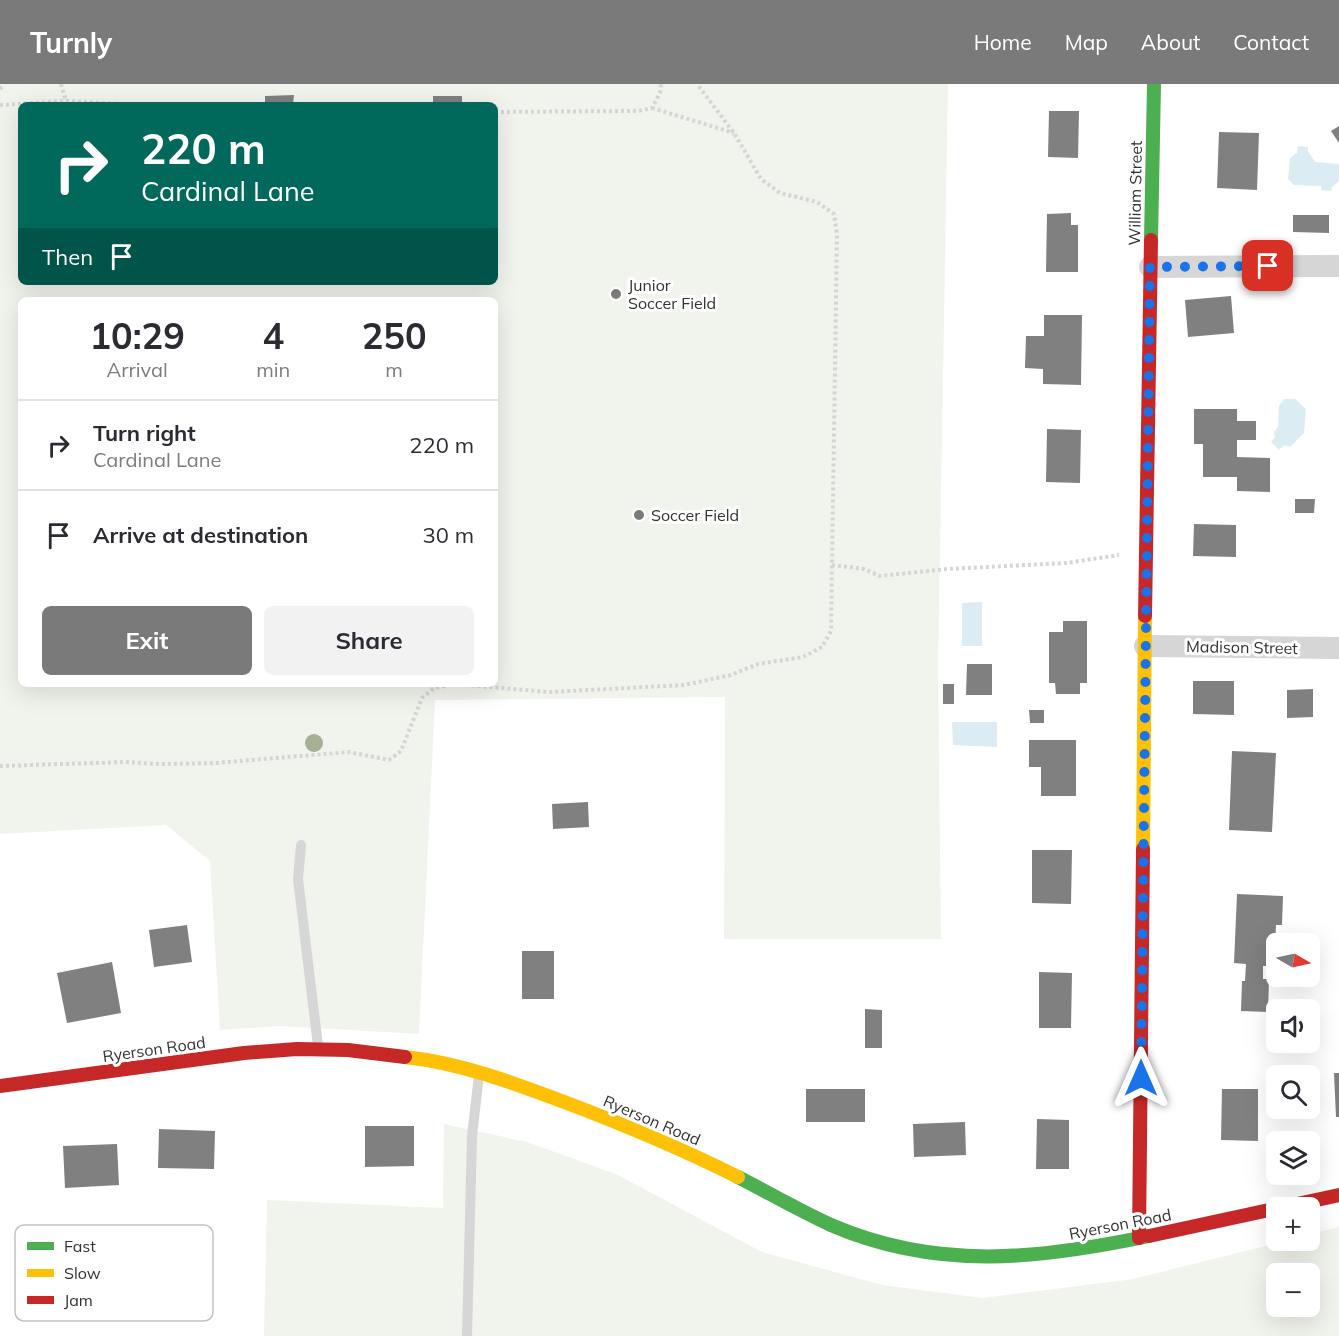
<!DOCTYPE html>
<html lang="en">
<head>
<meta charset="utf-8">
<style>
	:root { --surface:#fff; --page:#f2f2f3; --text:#2b2b33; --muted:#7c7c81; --line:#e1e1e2; --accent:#7a7a7a }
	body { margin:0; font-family:Mulish,sans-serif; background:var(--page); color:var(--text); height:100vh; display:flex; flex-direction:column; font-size:22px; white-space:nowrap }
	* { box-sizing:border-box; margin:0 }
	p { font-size:20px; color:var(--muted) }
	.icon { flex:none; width:33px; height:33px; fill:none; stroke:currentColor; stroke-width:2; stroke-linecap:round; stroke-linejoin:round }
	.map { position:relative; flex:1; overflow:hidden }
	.panel { position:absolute; left:18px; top:213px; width:480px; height:390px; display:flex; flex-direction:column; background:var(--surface); border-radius:9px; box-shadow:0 6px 24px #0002 }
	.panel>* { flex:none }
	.top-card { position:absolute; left:18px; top:18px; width:480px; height:183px; border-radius:9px; box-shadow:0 6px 24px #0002; background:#00695c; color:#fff; overflow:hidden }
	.needle { width:39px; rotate:99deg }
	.controls { position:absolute; left:1266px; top:849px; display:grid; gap:12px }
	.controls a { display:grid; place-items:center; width:54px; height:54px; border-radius:9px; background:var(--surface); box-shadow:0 6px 24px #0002; font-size:30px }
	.pin { position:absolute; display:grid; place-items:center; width:51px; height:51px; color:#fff; margin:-26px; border-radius:12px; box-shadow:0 3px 9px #0006 }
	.me { position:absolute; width:66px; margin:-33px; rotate:0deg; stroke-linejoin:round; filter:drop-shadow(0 0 4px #0008) }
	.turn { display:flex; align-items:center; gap:21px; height:126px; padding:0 24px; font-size:27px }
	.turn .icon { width:78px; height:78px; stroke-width:2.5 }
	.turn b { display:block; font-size:42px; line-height:51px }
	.then { display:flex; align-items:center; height:57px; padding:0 24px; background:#0003; gap:12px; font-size:22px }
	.eta { display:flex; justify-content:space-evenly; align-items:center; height:102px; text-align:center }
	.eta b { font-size:36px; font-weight:700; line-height:42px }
	.cta { display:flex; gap:12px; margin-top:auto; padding:12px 24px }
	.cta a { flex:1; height:69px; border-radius:9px; background:var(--accent); color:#fff; font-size:24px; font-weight:700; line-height:69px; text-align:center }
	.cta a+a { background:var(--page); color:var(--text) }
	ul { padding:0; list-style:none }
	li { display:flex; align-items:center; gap:18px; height:90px; padding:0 24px; border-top:2px solid var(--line) }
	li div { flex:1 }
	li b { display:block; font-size:22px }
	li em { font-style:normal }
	header { display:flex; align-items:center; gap:36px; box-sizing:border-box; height:84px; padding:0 30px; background:var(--accent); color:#fff }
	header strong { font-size:28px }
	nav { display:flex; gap:33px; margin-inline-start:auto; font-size:21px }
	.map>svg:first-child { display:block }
</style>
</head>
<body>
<header>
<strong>Turnly</strong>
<nav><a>Home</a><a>Map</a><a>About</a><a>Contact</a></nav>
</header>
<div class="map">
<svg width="1339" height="1252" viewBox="0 0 1339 1252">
	<rect width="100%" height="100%" fill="#fff"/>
	<!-- green -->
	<path fill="#f1f4ec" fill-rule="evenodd" d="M0,0H948L938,583L941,855H724L725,613L435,616L419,950L280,942L220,946L210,777L166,741L0,750ZM21,21H495V198H21ZM21,216H495V600H21Z
		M444,1040L527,1058L616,1090L762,1168L882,1201L982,1214L1134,1195L1286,1157L1310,1156V1150L1339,1143V1252H264L267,1116L443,1124ZM1276,1190H1310V1222H1276Z"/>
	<!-- water -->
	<path fill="#dbedf3" d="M1298,62L1308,63V67L1315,78L1339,80V97L1332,103L1331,107L1321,106V102L1294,101L1288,95L1290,74L1297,69Z
		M1284,315H1295L1306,325L1304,349L1290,363L1284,361L1279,366L1271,358L1275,353L1274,348L1278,343L1279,322Z
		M982,518V562H962V519Z
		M952,638H997V663L953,661Z"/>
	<!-- building -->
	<path fill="#808080" d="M294,11L293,20H265V12Z
		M433,12H462V21H433Z
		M1049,27H1079L1078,74L1048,73Z
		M1339,42V59L1331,47Z
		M1219,48L1259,49L1257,106L1217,104Z
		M1071,129V141H1078V188H1046L1047,130Z
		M1293,131H1329V149L1293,148Z
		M1231,212L1234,249L1188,253L1185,216Z
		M1044,231H1082L1081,301L1043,300V285L1025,284L1026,252H1044Z
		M1194,325H1237V337H1256V356H1237V373L1270,374V408L1237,407V393H1203V360H1194Z
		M1047,345L1081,346L1080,399L1046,398Z
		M1295,415H1315L1314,429H1295Z
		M1194,440L1236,441V473L1193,472Z
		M1063,537H1087V599H1080V610H1056L1055,599H1049V548H1063Z
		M967,580H992V611H966Z
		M1193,597H1234V631L1193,630Z
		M943,600H954V620H943Z
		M1313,605V633L1287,634V606Z
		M1029,626H1044V639H1030Z
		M1029,656H1076V712H1041V683H1029Z
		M1232,667L1276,669L1272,748L1229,746Z
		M588,718L589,743L553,745L552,720Z
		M1032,766H1072L1071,820L1032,819Z
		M1237,810L1283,812L1282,841H1276L1274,882H1263V895H1269L1268,928L1241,927L1242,897H1245L1246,880L1234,879Z
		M187,841L192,878L154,883L149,846Z
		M522,867H554V915H522Z
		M112,878L121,929L67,939L57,889Z
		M1039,888L1072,889L1071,944H1039Z
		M865,925L882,926V964H865Z
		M1334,989H1339V1033H1336Z
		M806,1005H865V1038H806Z
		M1222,1005H1258V1057L1221,1056Z
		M1037,1035L1069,1036V1085H1036Z
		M965,1038L966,1071L914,1073L913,1040Z
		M365,1042H414V1082L365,1083Z
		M159,1045L215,1047L214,1085L158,1084Z
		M117,1060L119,1101L65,1104L63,1062Z"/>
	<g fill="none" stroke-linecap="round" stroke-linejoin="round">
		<!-- path -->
		<path stroke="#d5d5d5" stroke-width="4" stroke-dasharray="3 3" stroke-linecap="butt" d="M61,0L66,17
			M0,5L4,0
			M0,21L66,17L139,21
			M652,24L734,49
			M495,28L638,27L652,24L660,9L661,0
			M832,481L864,485L880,492L947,485L1066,479L1119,471
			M0,682L125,678L159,680L217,679L349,668L389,676L401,667L422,614L434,604L455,600L550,608L684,601L731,591L758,580L803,573L822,563L831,547L837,150L834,130L817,118L780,109L761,95L734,49L697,0"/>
		<!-- lane -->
		<path stroke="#d6d6d6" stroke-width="10" d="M301,761L298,795L318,962
			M467,1252L472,1052L479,991"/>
		<!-- street -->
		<path stroke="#d6d6d6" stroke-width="22" d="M1150,183L1339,182
			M1145,562L1339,564"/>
		<!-- fast -->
		<path stroke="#4caf50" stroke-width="14" d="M1151,156L1154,0
			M738,1093C769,1109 800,1127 831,1141C937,1187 1040,1175 1149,1152"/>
		<!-- slow -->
		<path stroke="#ffc107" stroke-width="14" d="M1143,765L1145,532
			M405,973C461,979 514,999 567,1019C625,1041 682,1065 738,1093"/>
		<!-- jam -->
		<path stroke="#c62828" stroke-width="14" d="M1145,532L1151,156
			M0,1002L244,969L297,965L348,966L405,973
			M1149,1152L1339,1111
			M1139,1154L1143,765"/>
	</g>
	<!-- trees -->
	<circle fill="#a5b094" cx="314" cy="659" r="9"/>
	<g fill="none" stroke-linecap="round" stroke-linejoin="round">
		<!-- route -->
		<path stroke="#1a73e8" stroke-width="10" stroke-dasharray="0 18" d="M1141,994L1150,183L1268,182"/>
	</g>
	<!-- markers -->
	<g fill="#7a7a7a" stroke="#fff" stroke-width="2">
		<circle cx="616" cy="210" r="6"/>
		<circle cx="639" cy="431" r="6"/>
	</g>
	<g text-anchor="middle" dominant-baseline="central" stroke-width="6" stroke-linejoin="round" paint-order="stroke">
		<!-- street labels -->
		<g font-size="16" fill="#323232" stroke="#fff">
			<text transform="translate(1135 109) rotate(-89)">William Street</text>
			<text transform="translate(1242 563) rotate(1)">Madison Street</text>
			<text transform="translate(154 965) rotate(-8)">Ryerson Road</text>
			<text transform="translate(652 1036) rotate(23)">Ryerson Road</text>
			<text transform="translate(1120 1140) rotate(-11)">Ryerson Road</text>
		</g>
		<!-- poi labels -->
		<g font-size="16" fill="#323232" stroke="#fff" text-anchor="start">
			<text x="628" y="201">Junior<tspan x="628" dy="18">Soccer Field</tspan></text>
			<text x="651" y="431">Soccer Field</text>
		</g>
	</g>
	<!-- legend -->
	<rect x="15" y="1141" width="198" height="96" rx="9" fill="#fff" stroke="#c2c2c2" stroke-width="1.5"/>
	<rect x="27" y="1158" width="27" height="8" fill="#4caf50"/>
	<rect x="27" y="1185" width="27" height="8" fill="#ffc107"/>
	<rect x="27" y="1212" width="27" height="8" fill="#c62828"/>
	<g font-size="16" fill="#323232">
		<text x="64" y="1168">Fast</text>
		<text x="64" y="1195">Slow</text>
		<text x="64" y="1222">Jam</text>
	</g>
</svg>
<div class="controls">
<a><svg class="needle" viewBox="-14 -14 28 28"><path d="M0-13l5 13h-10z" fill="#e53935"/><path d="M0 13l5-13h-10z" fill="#7c7c81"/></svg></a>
<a><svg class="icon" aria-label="sound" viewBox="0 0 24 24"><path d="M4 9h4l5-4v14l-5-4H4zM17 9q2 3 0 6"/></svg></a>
<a><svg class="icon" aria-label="search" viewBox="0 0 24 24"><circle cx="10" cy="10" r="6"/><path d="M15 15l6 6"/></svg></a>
<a><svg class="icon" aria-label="layers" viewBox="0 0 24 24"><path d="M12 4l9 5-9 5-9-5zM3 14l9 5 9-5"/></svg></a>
<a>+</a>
<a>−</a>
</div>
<div class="pin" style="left:1268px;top:182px;background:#d93025"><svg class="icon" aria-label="arrive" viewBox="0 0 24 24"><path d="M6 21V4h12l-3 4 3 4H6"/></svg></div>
<svg class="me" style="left:1141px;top:994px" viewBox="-20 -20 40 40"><path d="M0-17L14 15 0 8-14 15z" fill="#1a73e8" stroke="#fff" stroke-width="4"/></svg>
<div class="top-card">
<div class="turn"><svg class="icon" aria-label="right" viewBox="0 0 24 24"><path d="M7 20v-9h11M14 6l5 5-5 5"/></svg><div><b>220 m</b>Cardinal Lane</div></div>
<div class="then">Then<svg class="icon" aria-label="arrive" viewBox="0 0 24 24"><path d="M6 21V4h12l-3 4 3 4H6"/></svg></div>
</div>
<section class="panel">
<div class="eta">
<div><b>10:29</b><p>Arrival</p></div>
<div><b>4</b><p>min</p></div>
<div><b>250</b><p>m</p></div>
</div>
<ul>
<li><svg class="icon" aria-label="right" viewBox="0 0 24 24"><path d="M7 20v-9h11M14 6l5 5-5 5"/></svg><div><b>Turn right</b><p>Cardinal Lane</p></div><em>220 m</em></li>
<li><svg class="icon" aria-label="arrive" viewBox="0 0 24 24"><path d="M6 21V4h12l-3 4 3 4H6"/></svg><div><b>Arrive at destination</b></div><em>30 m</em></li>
</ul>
<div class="cta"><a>Exit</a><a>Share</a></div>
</section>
</div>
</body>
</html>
